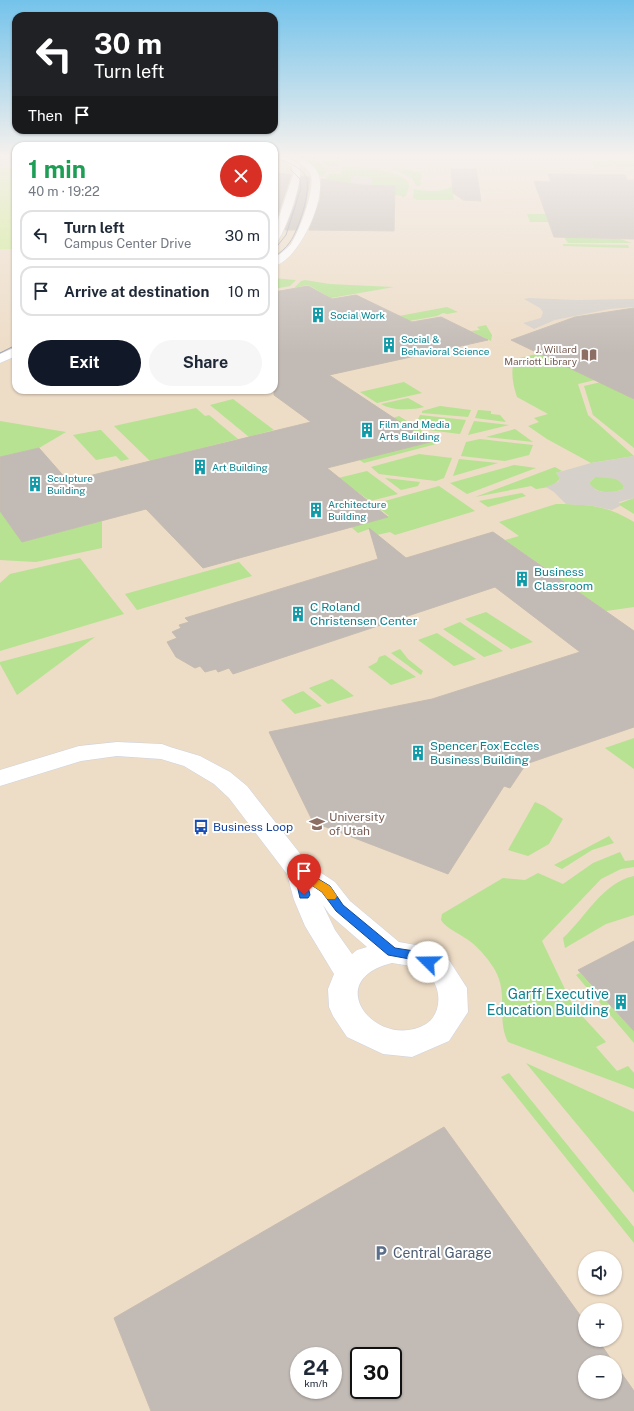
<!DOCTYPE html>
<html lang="en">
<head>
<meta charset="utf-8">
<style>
	:root { --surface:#fff; --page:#f6f6f7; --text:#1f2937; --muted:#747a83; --line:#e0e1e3; --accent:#111827 }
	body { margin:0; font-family:"Public Sans",sans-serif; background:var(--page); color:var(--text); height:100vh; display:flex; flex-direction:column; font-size:15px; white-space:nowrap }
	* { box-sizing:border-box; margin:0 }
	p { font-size:13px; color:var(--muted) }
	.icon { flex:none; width:22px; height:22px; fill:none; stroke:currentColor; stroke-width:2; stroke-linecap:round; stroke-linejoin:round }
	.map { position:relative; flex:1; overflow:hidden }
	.details { position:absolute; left:12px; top:142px; width:266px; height:252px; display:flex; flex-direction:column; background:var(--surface); border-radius:12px; box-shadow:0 1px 3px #0004 }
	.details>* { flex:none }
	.guide { position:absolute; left:12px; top:12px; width:266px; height:122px; border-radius:12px; box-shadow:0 1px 3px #0004; background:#202124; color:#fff; overflow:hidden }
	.tools { position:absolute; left:578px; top:1251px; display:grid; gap:8px }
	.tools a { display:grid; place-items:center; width:44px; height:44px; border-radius:50%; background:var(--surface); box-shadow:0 1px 3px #0004; font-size:20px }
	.speed { position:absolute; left:290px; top:1347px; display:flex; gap:8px; font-size:20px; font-weight:700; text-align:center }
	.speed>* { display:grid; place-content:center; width:52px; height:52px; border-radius:50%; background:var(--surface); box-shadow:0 1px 3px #0004; line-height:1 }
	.speed small { font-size:10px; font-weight:400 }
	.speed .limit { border:2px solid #111; border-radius:6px; background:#fff; color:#111 }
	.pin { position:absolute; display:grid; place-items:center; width:34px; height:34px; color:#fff; margin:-41px -17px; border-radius:50% 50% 50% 0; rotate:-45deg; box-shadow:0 0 4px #0007 }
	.pin .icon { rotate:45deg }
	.me { position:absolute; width:44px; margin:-22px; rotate:292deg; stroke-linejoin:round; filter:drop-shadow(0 0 3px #0008) }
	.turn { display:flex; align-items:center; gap:14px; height:84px; padding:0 16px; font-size:18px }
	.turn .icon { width:52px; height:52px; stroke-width:2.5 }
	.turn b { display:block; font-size:28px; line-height:34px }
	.then { display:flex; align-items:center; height:38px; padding:0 16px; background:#0003; gap:8px; font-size:15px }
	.round { display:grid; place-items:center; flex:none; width:42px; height:42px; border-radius:21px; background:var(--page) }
	.summary { display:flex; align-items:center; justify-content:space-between; height:68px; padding:0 16px }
	h1 { font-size:24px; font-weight:700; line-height:30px; color:#1e9e55 }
	.action { display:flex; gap:8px; margin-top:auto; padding:8px 16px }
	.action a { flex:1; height:46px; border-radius:24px; background:var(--accent); color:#fff; font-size:16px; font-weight:700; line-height:46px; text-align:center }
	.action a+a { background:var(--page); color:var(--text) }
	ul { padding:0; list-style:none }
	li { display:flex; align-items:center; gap:12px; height:50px; margin:0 8px 6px; padding:0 8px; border:2px solid var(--line); border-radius:12px }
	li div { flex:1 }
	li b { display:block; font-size:15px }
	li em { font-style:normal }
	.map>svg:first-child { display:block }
</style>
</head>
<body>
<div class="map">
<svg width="634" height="1411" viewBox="0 0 634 1411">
	<rect width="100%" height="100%" fill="#eae0d7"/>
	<!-- education -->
	<path fill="#eddcc6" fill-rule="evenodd" d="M0,157H16V390H274V157H634V1411H0ZM585,1258H615V1288H585ZM585,1310H615V1340H585ZM299,1356H333V1390H299ZM359,1356H393V1390H359ZM585,1362H615V1392H585Z"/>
	<!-- green -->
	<path fill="#b6e292" d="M299,157C312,157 319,160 327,170L323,176H319L305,160Z
		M316,157H341L339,166H327Z
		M588,157H634V167H616L618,165L594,168Z
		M343,166C355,167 407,171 409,184C410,187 407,192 406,196L402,198V196L395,195V186L371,185V178L353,176L351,185L325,184L327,174H341Z
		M396,168C405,168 412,172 419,172L422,175L420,182L422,183L419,186H423H416L412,178L392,169Z
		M452,186L454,200H418L413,198L414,189C424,191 444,193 452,186Z
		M527,214H548L551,222H530Z
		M618,236L620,239L632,243H568L564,237L613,239Z
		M563,244L628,245L629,248L563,246Z
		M274,278L295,280H296L290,286L274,289Z
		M305,280L330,284L394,287L331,298L308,285L294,288L301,281Z
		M447,307L458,312L447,314L443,313L437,316L398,323L399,316Z
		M486,325L492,335L491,341L471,331L480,330L477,327Z
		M541,353L595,380L578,384L588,415L634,456L591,463L547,439L528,426L539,422L534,418L548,414L517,397C513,385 510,371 515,359Z
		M404,382L422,393L377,403L360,392Z
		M601,382L634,399V448L593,415L584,386Z
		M408,398L424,407C412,410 392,411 381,404Z
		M233,399L274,430L249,437L210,405Z
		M440,406L471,410L468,417L422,413V411Z
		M196,408L205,416L209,415L238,439L150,461L114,426Z
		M478,410L491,411V414L500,415L506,422L475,418Z
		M420,415L466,420L460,434L428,430L416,423Z
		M399,416L437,440L436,444L364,463L346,451L350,450L362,459L430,442L393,418Z
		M0,421L66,432L39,448L0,457Z
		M474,421L509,425L468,435Z
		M515,429L533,442L486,437Z
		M100,430H101L129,459L121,461L116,456L96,460L73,435Z
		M480,439L533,445L529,455L505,461L461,456L466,442Z
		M419,454L452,458L444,478L436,481L379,474L371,467Z
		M459,459L498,463L453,476Z
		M514,465L536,468L467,494L450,483Z
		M555,467L562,471L556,473L560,478C556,486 545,488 536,489L531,486L475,497Z
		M367,471L398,494L370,501L348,485L327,490L318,483Z
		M595,477C605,476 618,476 624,486L623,489C613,494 595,494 589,483Z
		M385,478L420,482L418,486L401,490Z
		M439,486L475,511L395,535L390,532L377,535L369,529L358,533L351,527L389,516L374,504Z
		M522,493L526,496L488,507L479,501Z
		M634,498V514L618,504Z
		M556,504C588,504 606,505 634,522V607L606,611L505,540L519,536L499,522Z
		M0,511L23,542L102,521V548L36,562L0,560Z
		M80,558L124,614L0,651V583L10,574Z
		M239,562L252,576L137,610L125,594Z
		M486,612L533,642L511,649L465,619Z
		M460,622L503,651L484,657L443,629Z
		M437,633L476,659L454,666L418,640Z
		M95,637L17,695L0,664V662Z
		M400,649L408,659L423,671L421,675L391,653Z
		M385,655L416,677L391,685L368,667L377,662L379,657Z
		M332,679L354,696L328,704L309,688Z
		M303,691L322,706L295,714L281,700Z
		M634,738V769L605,748Z
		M535,802L544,806L563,819L549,844L528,856L508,850Z
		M609,836L614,843L592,850L562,869L554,865Z
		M620,852L625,861L634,860V867L621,869L601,879L542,941L573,1006L606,1042L596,1047L617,1071L628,1066L634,1073V1089L508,1042C496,1018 509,995 495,970C489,960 480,949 471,942C463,935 446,929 441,920L442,914L503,878L525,880L538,873L563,884L593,863Z
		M634,876V915L606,924L565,948L563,938C586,917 602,883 634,876Z
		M580,973L634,1031V1043L576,975Z
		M526,1063L634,1112V1193Z
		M509,1073L634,1227V1243L501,1077Z"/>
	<!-- pitch -->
	<path fill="#ccea8d" d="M16,167V249H0V169Z"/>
	<!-- plaza -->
	<path fill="#d6d0ca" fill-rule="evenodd" d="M0,157H16V165L0,166Z
		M352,176L372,178L371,185H351Z
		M529,298L576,300L634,299V307L610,309L555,320L534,329L523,323L541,318L543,312L540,308L524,299Z
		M634,456V498L619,502L620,506L612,510L593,506L566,504L554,492L546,487L558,482L560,478L556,473L591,463ZM595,477L617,479L624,486L623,489L618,491L603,492L596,490L589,483Z"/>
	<!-- building -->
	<path fill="#c2bab4" stroke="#c5bcb1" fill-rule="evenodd" d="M451,169H476L481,201L463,200L453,193Z
		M274,172L291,175L274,227Z
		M548,174L625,175L627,180H634V239L554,237L534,181L551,182Z
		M301,176L309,177L310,179L305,208L297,230H285L295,204Z
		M321,179L361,185L395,186L394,231L309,230L320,200Z
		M308,286L332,299L356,295L412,322L441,317L488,340L329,375L430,442L327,468L388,517L203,568L146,509L22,542L0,511V457L39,448L68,481L311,422L274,395V292Z
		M634,308V399L511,340L575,317Z
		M369,528L406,558L493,532L634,631V727L526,764L510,788L504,786L448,874L313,822L269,732L432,699L580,652L495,587L233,674L229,668L218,672L216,669L205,672L200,666L195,668L176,657L167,642L177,638L172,632L181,628L179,625L189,622L185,618L378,559Z
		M634,941V1031L578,970Z
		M444,1127L585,1322V1340H598L613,1362H585V1392H615V1364L634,1391V1411H151L114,1318ZM299,1356H333V1390H299ZM359,1356H393V1390H359Z"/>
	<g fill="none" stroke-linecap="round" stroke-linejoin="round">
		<defs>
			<path id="street" d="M117,742L162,744L170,747L200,756L230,772L247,786L309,865L335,882L350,901L399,942L427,947L449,960L467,988L468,1012L449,1041L412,1057L383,1054L347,1037L333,1016L329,1007L328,989L334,974L305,926L294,900L287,874L229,798L214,784L184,766L161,759L117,756L81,761L0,786V770L79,746ZM323,905L330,915L367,947L357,950L352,954L335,930ZM392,963C405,965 418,966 429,976C442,988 442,1014 426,1024C378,1052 319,981 392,963Z"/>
			<path id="secondary" d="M277,157H286L299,164C305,178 286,229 278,241L274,242V232L293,175L292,167Z
				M291,157C298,156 302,158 308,162C313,166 318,171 319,176C326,200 299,260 274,266V258C280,254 286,250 291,244C299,232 317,186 310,173C306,166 296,163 291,157Z
				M16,347V356L0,363V354Z"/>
		</defs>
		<!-- street casing -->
		<use href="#street" stroke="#cdd3e1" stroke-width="1"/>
		<!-- secondary casing -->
		<use href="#secondary" stroke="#cdd3e1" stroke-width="1"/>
		<!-- street -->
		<use href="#street" fill="#fff" fill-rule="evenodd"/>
		<!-- secondary -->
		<use href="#secondary" fill="#fff" fill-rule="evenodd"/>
		<!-- tram -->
		<path stroke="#9ba0b2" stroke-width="1" d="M274,250L286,235L301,188L300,179L291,170
			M274,257C280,253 286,248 290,242C298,231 312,190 306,177C301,166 285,162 275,157
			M0,353L16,345"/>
	</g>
	<!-- sky -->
	<linearGradient id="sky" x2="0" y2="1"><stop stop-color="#74c3eb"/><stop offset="0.44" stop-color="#f6f1ed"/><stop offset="1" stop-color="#f6f1ed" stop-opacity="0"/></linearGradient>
	<rect width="634" height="354" fill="url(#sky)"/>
	<!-- route -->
	<path fill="#1a73e8" stroke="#114b97" d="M300,868L330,886L343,905L395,948L421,952L432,958L434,962L432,965L428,966L415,960L388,955L336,911L322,892L307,882L310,895L308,898H300L294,872Z"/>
	<!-- slow -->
	<path fill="#f59e0b" d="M302,870L330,886L337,896L335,899H327L322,892L299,877L297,874L299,871Z"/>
	<!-- icons -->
	<defs>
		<symbol id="building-bare" viewBox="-9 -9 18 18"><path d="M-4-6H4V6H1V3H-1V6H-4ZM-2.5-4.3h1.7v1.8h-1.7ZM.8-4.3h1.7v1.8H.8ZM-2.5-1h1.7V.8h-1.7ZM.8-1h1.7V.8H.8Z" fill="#0f9aa8" stroke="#fff" stroke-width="2.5" paint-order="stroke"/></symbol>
		<symbol id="library-bare" viewBox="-9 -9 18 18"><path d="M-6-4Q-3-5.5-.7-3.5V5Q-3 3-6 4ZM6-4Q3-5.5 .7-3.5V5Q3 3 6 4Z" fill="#8d6e63" stroke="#fff" stroke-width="2.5" paint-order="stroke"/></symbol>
		<symbol id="university-bare" viewBox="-9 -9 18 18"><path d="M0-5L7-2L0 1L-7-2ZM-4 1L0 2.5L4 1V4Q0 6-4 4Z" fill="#8d6e63" stroke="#fff" stroke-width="2.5" paint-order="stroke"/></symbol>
		<symbol id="bus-bare" viewBox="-9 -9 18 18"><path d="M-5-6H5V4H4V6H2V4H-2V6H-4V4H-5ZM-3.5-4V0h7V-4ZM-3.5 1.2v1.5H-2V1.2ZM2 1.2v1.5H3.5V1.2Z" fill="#1a4fb4" stroke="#fff" stroke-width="2.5" paint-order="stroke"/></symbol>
		<symbol id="parking-bare" viewBox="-9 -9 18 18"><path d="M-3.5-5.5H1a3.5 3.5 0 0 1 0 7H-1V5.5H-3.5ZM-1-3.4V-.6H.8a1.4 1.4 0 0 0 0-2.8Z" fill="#5c6f8a" stroke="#fff" stroke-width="2.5" paint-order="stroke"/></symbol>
	</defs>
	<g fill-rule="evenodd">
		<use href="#building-bare" x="307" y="304" width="22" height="22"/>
		<use href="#building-bare" x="378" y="334" width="22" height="22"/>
		<use href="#library-bare" x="578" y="344" width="22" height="22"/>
		<use href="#building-bare" x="356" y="419" width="22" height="22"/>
		<use href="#building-bare" x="189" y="456" width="22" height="22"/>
		<use href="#building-bare" x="24" y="473" width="22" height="22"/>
		<use href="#building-bare" x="305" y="499" width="22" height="22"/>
		<use href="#building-bare" x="511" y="568" width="22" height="22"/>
		<use href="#building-bare" x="287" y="603" width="22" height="22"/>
		<use href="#building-bare" x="407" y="742" width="22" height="22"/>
		<use href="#university-bare" x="306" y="813" width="22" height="22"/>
		<use href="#bus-bare" x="190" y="816" width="22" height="22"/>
		<use href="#building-bare" x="610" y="991" width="22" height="22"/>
		<use href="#parking-bare" x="370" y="1242" width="22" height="22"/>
	</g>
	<g text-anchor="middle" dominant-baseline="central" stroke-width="4" stroke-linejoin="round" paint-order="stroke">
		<!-- far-culture labels -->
		<g font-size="10" fill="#0d838f" stroke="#fff" text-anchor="start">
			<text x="330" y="315">Social Work</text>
			<text x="401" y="339">Social &amp;<tspan x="401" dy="12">Behavioral Science</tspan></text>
			<text x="379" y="424">Film and Media<tspan x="379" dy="12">Arts Building</tspan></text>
			<text x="212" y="467">Art Building</text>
			<text x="47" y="478">Sculpture<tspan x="47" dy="12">Building</tspan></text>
			<text x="328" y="504">Architecture<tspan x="328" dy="12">Building</tspan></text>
		</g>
		<!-- far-education labels -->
		<g font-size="10" fill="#785e54" stroke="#fff" text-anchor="end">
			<text x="577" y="349">J. Willard<tspan x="577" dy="12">Marriott Library</tspan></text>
		</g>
		<!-- culture labels -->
		<g font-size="12" fill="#0d838f" stroke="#fff" text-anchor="start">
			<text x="534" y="572">Business<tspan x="534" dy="14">Classroom</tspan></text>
			<text x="310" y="607">C Roland<tspan x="310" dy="14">Christensen Center</tspan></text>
			<text x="430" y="746">Spencer Fox Eccles<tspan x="430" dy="14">Business Building</tspan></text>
		</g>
		<!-- education labels -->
		<g font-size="12" fill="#785e54" stroke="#fff" text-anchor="start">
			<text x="329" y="817">University<tspan x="329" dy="14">of Utah</tspan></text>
		</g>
		<!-- transit labels -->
		<g font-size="12" fill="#164399" stroke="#fff" text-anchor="start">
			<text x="213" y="827">Business Loop</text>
		</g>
		<!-- near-culture labels -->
		<g font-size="14" fill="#0d838f" stroke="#fff" text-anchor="end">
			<text x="609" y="994">Garff Executive<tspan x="609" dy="16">Education Building</tspan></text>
		</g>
		<!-- near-service labels -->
		<g font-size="14" fill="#4e5e75" stroke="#fff" text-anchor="start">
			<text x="393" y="1253">Central Garage</text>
		</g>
	</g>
</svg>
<div class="tools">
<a><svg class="icon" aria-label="sound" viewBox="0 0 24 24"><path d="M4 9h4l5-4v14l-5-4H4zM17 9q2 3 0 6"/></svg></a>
<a>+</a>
<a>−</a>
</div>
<div class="speed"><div>24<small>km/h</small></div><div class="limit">30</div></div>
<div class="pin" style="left:304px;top:895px;background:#d93025"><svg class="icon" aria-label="arrive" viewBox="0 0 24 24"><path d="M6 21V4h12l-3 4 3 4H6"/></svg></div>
<svg class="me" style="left:428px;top:962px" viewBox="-20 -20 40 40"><circle r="19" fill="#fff"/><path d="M0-13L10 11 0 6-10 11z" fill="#1a73e8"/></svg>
<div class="guide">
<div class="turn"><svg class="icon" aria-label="left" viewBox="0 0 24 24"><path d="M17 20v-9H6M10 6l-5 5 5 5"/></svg><div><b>30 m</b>Turn left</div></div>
<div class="then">Then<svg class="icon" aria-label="arrive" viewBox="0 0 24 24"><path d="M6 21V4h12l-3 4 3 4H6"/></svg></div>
</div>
<section class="details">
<div class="summary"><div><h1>1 min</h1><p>40 m · 19:22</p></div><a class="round" style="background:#d93025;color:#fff"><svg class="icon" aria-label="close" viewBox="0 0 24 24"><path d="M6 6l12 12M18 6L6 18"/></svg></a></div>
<ul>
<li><svg class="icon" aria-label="left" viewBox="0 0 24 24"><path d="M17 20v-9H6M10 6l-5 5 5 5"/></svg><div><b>Turn left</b><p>Campus Center Drive</p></div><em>30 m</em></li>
<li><svg class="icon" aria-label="arrive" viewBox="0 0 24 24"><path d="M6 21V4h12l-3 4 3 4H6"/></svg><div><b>Arrive at destination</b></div><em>10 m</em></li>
</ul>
<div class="action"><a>Exit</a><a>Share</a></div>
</section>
</div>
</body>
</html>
